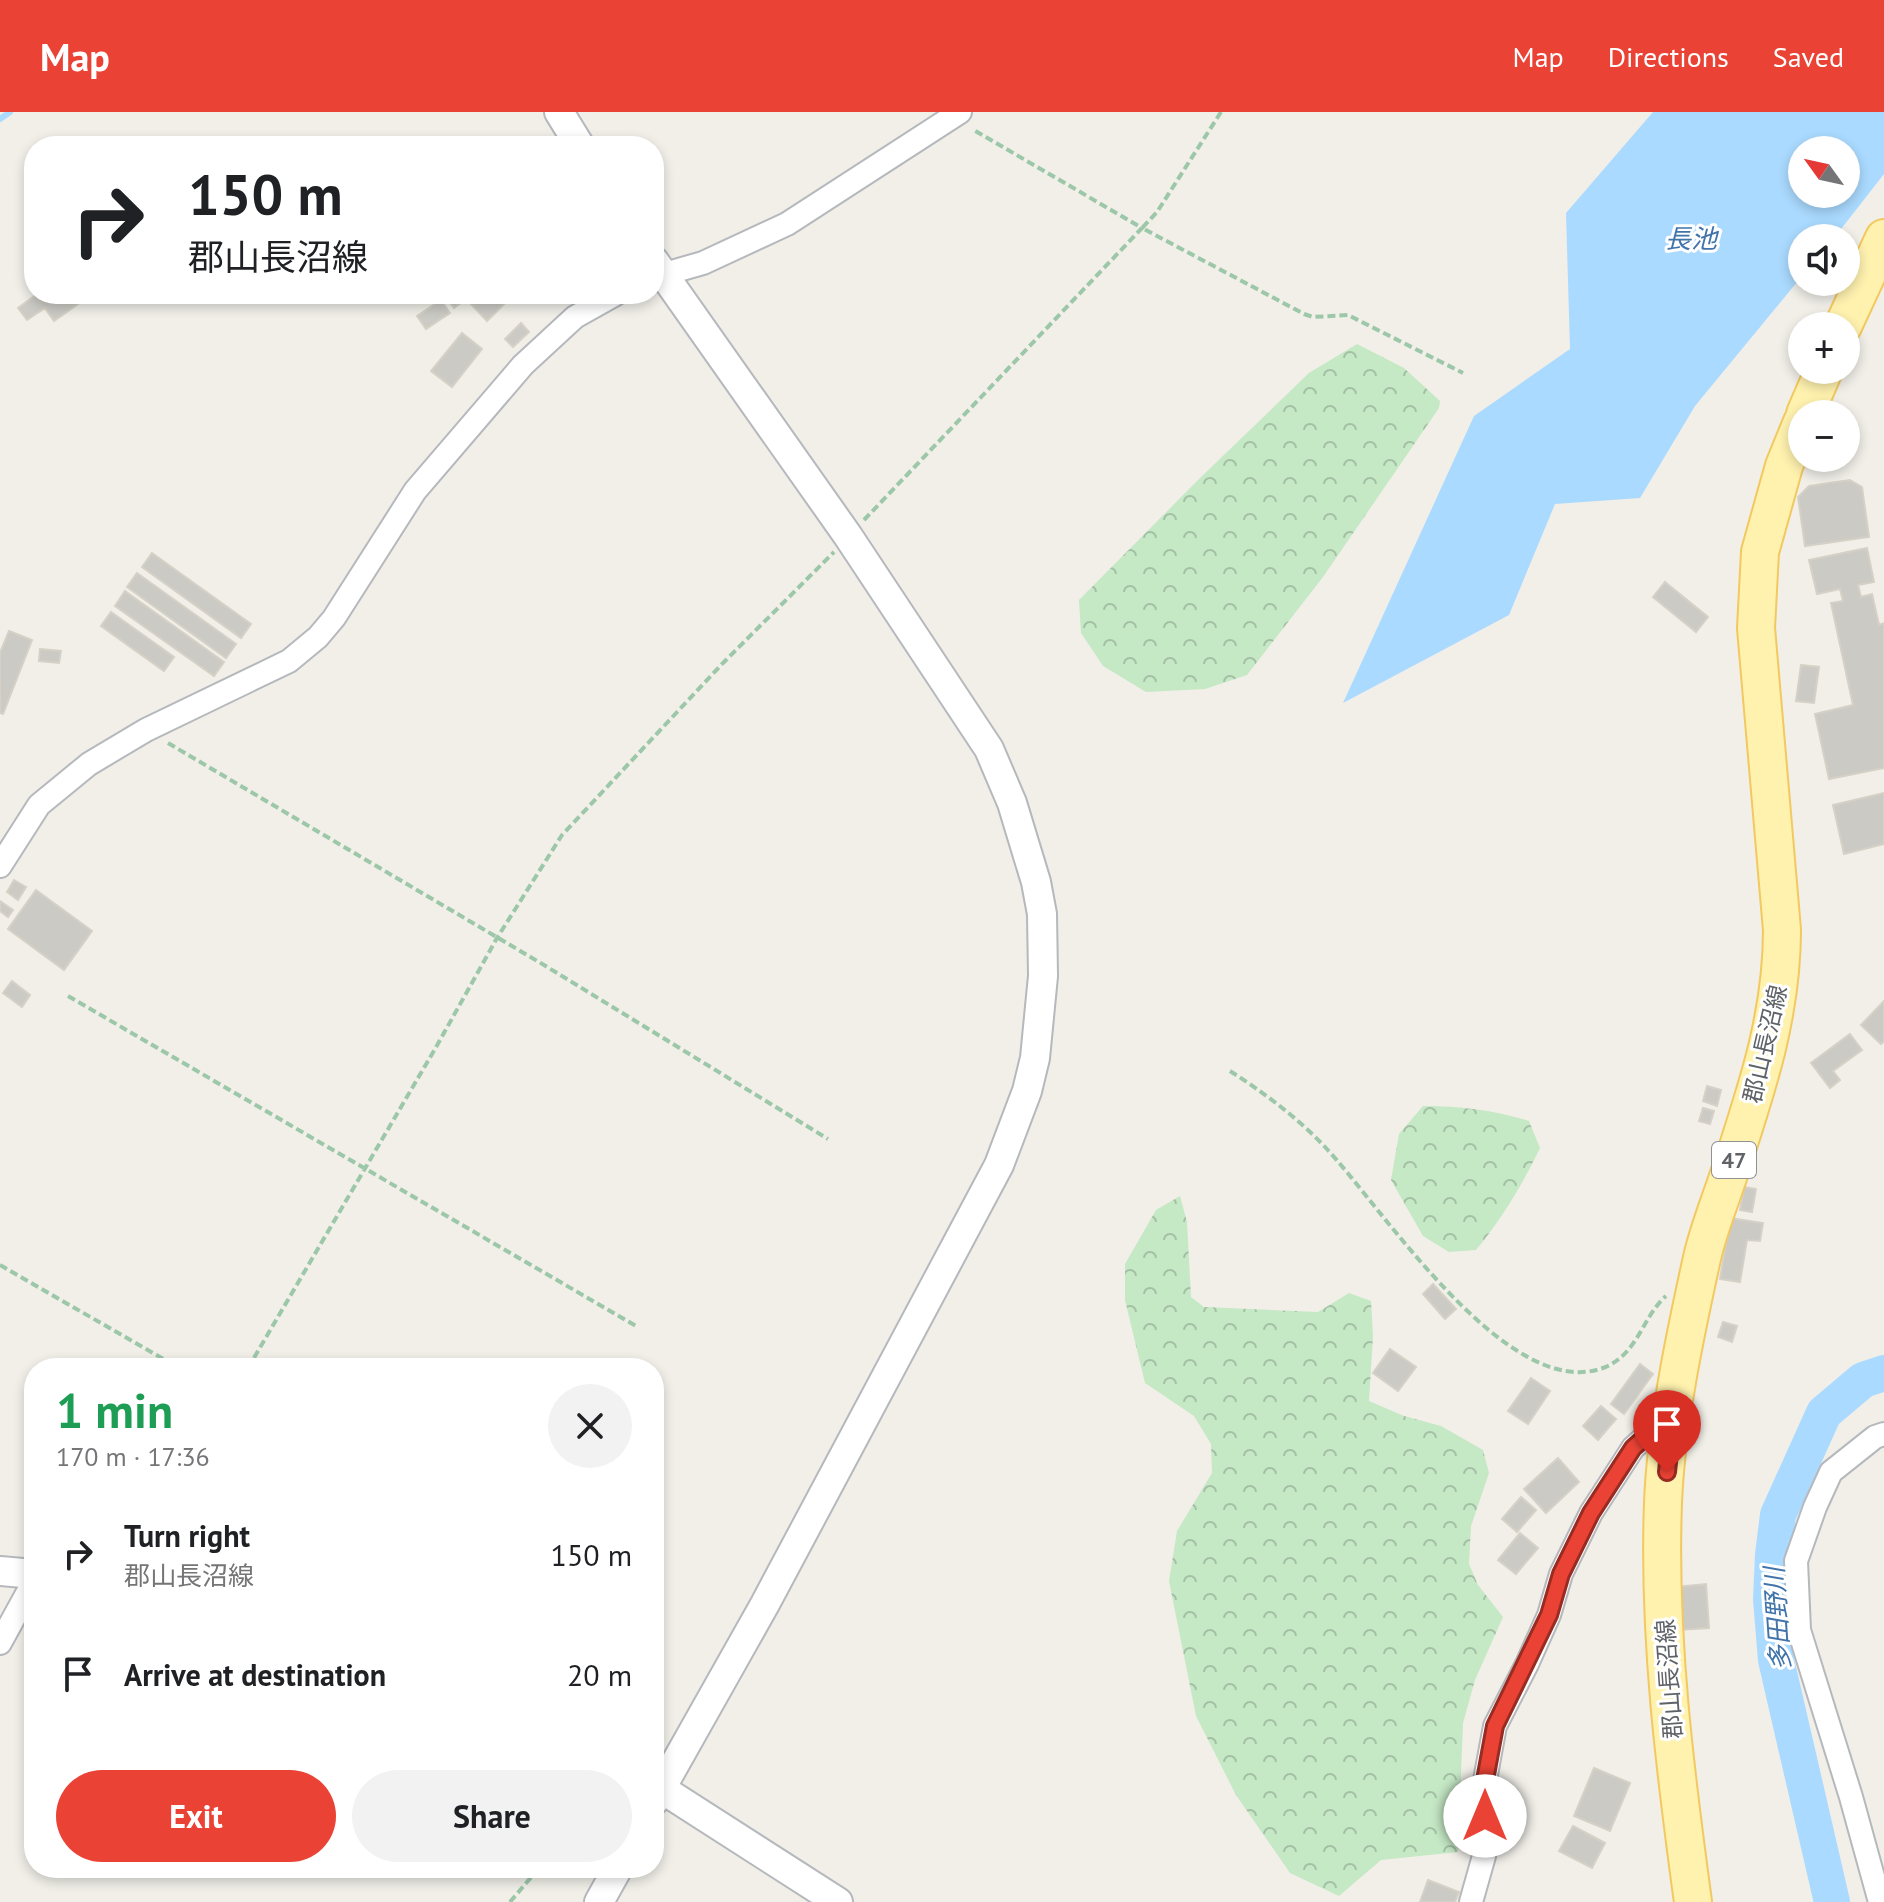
<!DOCTYPE html>
<html lang="en">
<head>
<meta charset="utf-8">
<style>
	:root { --surface:#fff; --page:#f2f2f2; --text:#202124; --muted:#757577; --accent:#ea4335 }
	body { margin:0; font-family:"PT Sans","Noto Sans JP",sans-serif; background:var(--page); color:var(--text); height:100vh; display:flex; flex-direction:column; font-size:30px; white-space:nowrap }
	* { box-sizing:border-box; margin:0 }
	p { font-size:26px; color:var(--muted) }
	.icon { flex:none; width:44px; height:44px; fill:none; stroke:currentColor; stroke-width:2; stroke-linecap:round; stroke-linejoin:round }
	.map { position:relative; flex:1; overflow:hidden }
	.details { position:absolute; left:24px; top:1246px; width:640px; height:520px; display:flex; flex-direction:column; background:var(--surface); border-radius:32px; box-shadow:0 4px 12px #0003 }
	.details>* { flex:none }
	.hud { position:absolute; left:24px; top:24px; width:640px; height:168px; border-radius:32px; box-shadow:0 4px 12px #0003; background:#fff; color:var(--text); overflow:hidden }
	.needle { width:52px; rotate:303deg }
	.fabs { position:absolute; left:1788px; top:24px; display:grid; gap:16px }
	.fabs a { display:grid; place-items:center; width:72px; height:72px; border-radius:50%; background:var(--surface); box-shadow:0 4px 12px #0003; font-size:40px }
	.pin { position:absolute; display:grid; place-items:center; width:68px; height:68px; color:#fff; margin:-82px -34px; border-radius:50% 50% 50% 0; rotate:-45deg; box-shadow:0 0 8px #0007 }
	.pin .icon { rotate:45deg }
	.me { position:absolute; width:88px; margin:-44px; rotate:0deg; stroke-linejoin:round; filter:drop-shadow(0 0 6px #0008) }
	.turn { display:flex; align-items:center; gap:28px; height:168px; padding:0 32px; font-size:36px }
	.turn .icon { width:104px; height:104px; stroke-width:2.5 }
	.turn b { display:block; font-size:56px; line-height:68px }
	.round { display:grid; place-items:center; flex:none; width:84px; height:84px; border-radius:42px; background:var(--page) }
	.head { display:flex; align-items:center; justify-content:space-between; height:136px; padding:0 32px }
	h1 { font-size:48px; font-weight:700; line-height:60px; color:#1e9e55 }
	.button { display:flex; gap:16px; margin-top:auto; padding:16px 32px }
	.button a { flex:1; height:92px; border-radius:48px; background:var(--accent); color:#fff; font-size:32px; font-weight:700; line-height:92px; text-align:center }
	.button a+a { background:var(--page); color:var(--text) }
	ul { padding:0; list-style:none }
	li { display:flex; align-items:center; gap:24px; height:120px; padding:0 32px }
	li div { flex:1 }
	li b { display:block; font-size:30px }
	li em { font-style:normal }
	header { display:flex; align-items:center; gap:48px; box-sizing:border-box; height:112px; padding:0 40px; background:var(--accent); color:#fff }
	header strong { font-size:38px }
	nav { display:flex; gap:44px; margin-inline-start:auto; font-size:28px }
	.map>svg:first-child { display:block }
</style>
</head>
<body>
<header>
<strong>Map</strong>
<nav><a>Map</a><a>Directions</a><a>Saved</a></nav>
</header>
<div class="map">
<svg width="1884" height="1790" viewBox="0 0 1884 1790">
	<defs>
		<pattern id="forest-crowns" width="20" height="18" patternUnits="userSpaceOnUse" patternTransform="scale(2)"><rect width="20" height="18" fill="#c5e8c5"/><path d="M2 6a3 3 0 1 1 6 0M12 15a3 3 0 1 1 6 0" fill="none" stroke="#a3c0a4"/></pattern>
	</defs>
	<rect width="100%" height="100%" fill="#f1efe8"/>
	<!-- forest -->
	<path fill="url(#forest-crowns)" d="M1357,232L1404,256L1440,289L1439,296L1323,465L1247,563L1205,577L1146,580L1103,554L1081,521L1079,488L1200,366L1309,261Z
		M1423,994C1460,994 1493,998 1529,1009L1540,1036C1522,1073 1502,1107 1476,1138L1449,1140L1423,1124L1391,1068L1399,1022Z
		M1180,1084L1187,1110L1191,1185L1204,1195L1318,1200L1349,1181L1371,1189L1373,1224L1369,1289L1404,1304L1441,1314L1483,1338L1489,1361L1471,1414L1469,1452L1478,1473L1503,1505L1475,1568L1463,1611L1458,1740L1381,1748L1339,1784L1290,1761L1236,1683L1196,1604L1169,1469L1177,1419L1212,1361L1211,1332L1194,1304L1145,1271L1125,1188V1152L1156,1098Z"/>
	<!-- water -->
	<path fill="#aadaff" fill-rule="evenodd" d="M1653,0H1884V62L1834,126H1802V164L1695,294L1640,386L1555,392L1509,503L1343,591L1474,304L1570,237L1566,101ZM1802,38H1846V82H1802Z"/>
	<g fill="none" stroke-linecap="round" stroke-linejoin="round">
		<!-- stream -->
		<path stroke="#aadaff" stroke-width="6" d="M0,7L10,0"/>
		<!-- river -->
		<path stroke="#aadaff" stroke-width="36" d="M1832,1790L1776,1548L1771,1487L1773,1443L1778,1403L1824,1301L1863,1268L1884,1261"/>
	</g>
	<!-- building -->
	<path fill="#cccac5" stroke="#d6d1c6" stroke-width="2" d="M37,182H82L85,187L54,209L45,196L27,208L18,196Z
		M444,182H473L454,196Z
		M479,182H512L513,183L487,209L470,191Z
		M441,188L450,201L426,217L417,204Z
		M521,211L529,220L513,235L505,227Z
		M462,221L482,237L452,275L431,259Z
		M1850,368L1862,375L1869,425L1805,434L1798,385L1809,374Z
		M1867,436L1874,470L1858,473L1861,485L1872,482L1879,513L1884,511V656L1829,667L1815,602L1853,593L1831,491L1843,489L1840,477L1817,482L1809,448Z
		M152,441L251,512L241,526L142,455Z
		M137,461L236,532L226,546L127,475Z
		M1665,470L1708,505L1696,520L1653,485Z
		M125,479L224,550L214,564L115,494Z
		M111,500L174,545L164,559L101,514Z
		M9,519L32,528L3,602L0,601V541Z
		M40,537L61,539L59,551L39,549Z
		M1801,553L1819,555L1814,591L1796,589Z
		M1884,681V732L1844,742L1833,693Z
		M14,768L26,775L18,788L7,780Z
		M36,778L92,819L64,858L8,817Z
		M0,789L13,798L8,805L0,799Z
		M12,869L30,883L22,895L3,881Z
		M1884,889V929L1881,932L1861,913Z
		M1850,922L1862,938L1833,959L1840,968L1830,976L1811,951Z
		M1707,974L1721,978L1717,994L1703,989Z
		M1703,996L1714,999L1710,1012L1699,1009Z
		M1744,1075L1756,1077L1752,1100L1740,1098Z
		M1730,1106L1763,1111L1760,1129L1747,1128L1740,1170L1720,1167Z
		M1433,1172L1456,1197L1445,1207L1423,1182Z
		M1723,1210L1737,1214L1732,1230L1718,1225Z
		M1390,1237L1416,1255L1398,1279L1373,1261Z
		M1640,1252L1653,1262L1624,1302L1611,1292Z
		M1531,1266L1550,1279L1528,1312L1508,1299Z
		M1601,1294L1616,1307L1598,1328L1583,1314Z
		M1558,1346L1579,1370L1546,1401L1524,1377Z
		M1521,1385L1536,1398L1517,1420L1502,1407Z
		M1520,1421L1538,1436L1516,1462L1498,1448Z
		M1706,1472L1709,1516L1678,1518L1676,1475Z
		M1594,1656L1630,1671L1610,1719L1574,1704Z
		M1573,1714L1605,1731L1592,1756L1559,1739Z
		M1428,1768L1459,1780L1455,1790H1420Z"/>
	<g fill="none" stroke-linecap="round" stroke-linejoin="round">
		<defs>
			<path id="minor" d="M654,165L703,151L787,112L960,0
				M0,754L39,693L89,652L146,618L289,549L318,525L334,506L415,379L523,253L575,205L616,182
				M0,1531L34,1469
				M1471,1790L1484,1744L1485,1668L1495,1614L1527,1552L1549,1503L1561,1462L1591,1401L1633,1336L1672,1301
				M1880,1790L1851,1685L1799,1518L1796,1449L1815,1395L1831,1360L1875,1325L1884,1322"/>
			<path id="tertiary" d="M559,0L580,34
				M654,149L848,424L989,637L1012,691L1036,770L1042,802L1043,864L1035,946L1027,979L999,1053L765,1492L654,1689
				M0,1459L34,1462
				M654,1672L838,1790
				M599,1790L618,1756"/>
			<path id="primary" d="M1843,214L1884,126
				M1805,302L1824,258
				M1693,1790C1675,1658 1658,1525 1663,1391C1666,1313 1685,1223 1702,1146C1708,1119 1719,1092 1728,1065C1755,982 1782,906 1782,818L1756,516L1760,440L1784,354L1802,310"/>
		</defs>
		<!-- minor casing -->
		<use href="#minor" stroke="#b5b8bc" stroke-width="26"/>
		<!-- tertiary casing -->
		<use href="#tertiary" stroke="#b5b8bc" stroke-width="32"/>
		<!-- primary casing -->
		<use href="#primary" stroke="#f2c960" stroke-width="40"/>
		<!-- path -->
		<path stroke="#9cc7a9" stroke-width="4" stroke-dasharray="8 4" stroke-linecap="butt" d="M1221,0L1157,100L1142,116L1304,202L1313,205L1348,203L1463,261
			M864,408L1142,116L972,17
			M168,631L544,853L828,1027
			M68,884L636,1214
			M1230,959C1263,980 1298,1006 1325,1035C1382,1095 1507,1291 1603,1256C1638,1243 1642,1205 1666,1184
			M0,1153L179,1256
			M248,1256L435,937L497,826L562,723L723,551L834,440
			M510,1790L539,1756"/>
		<!-- minor -->
		<use href="#minor" stroke="#fff" stroke-width="22"/>
		<!-- tertiary -->
		<use href="#tertiary" stroke="#fff" stroke-width="28"/>
		<!-- primary -->
		<use href="#primary" stroke="#fff2af" stroke-width="36"/>
	</g>
	<g fill="none" stroke-linecap="round" stroke-linejoin="round">
		<defs>
			<path id="route" d="M1485,1704V1668L1495,1614L1549,1503L1561,1462L1591,1401L1633,1336L1673,1300L1667,1360"/>
		</defs>
		<!-- route casing -->
		<use href="#route" stroke="#982c22" stroke-width="20"/>
		<!-- route -->
		<use href="#route" stroke="#ea4335" stroke-width="14"/>
	</g>
	<g text-anchor="middle" dominant-baseline="central" stroke-width="6" stroke-linejoin="round" paint-order="stroke">
		<!-- shield labels -->
		<rect fill="#fff" stroke="#8f9295" stroke-width="2" x="1712" y="1030" width="44" height="36" rx="6"/>
		<g font-size="22" font-weight="bold" fill="#5f6368">
			<text x="1734" y="1048">47</text>
		</g>
		<!-- street labels -->
		<g font-size="24" fill="#5f6368" stroke="#fff">
			<text transform="translate(1765 932) rotate(-77)">郡山長沼線</text>
			<text transform="translate(1669 1567) rotate(-94)">郡山長沼線</text>
		</g>
		<!-- water labels -->
		<g font-size="26" font-style="italic" fill="#4174aa" stroke="#fff">
			<text x="1691" y="126">長池</text>
			<text transform="translate(1777 1507) rotate(-94)">多田野川</text>
		</g>
	</g>
</svg>
<div class="fabs">
<a><svg class="needle" viewBox="-14 -14 28 28"><path d="M0-13l5 13h-10z" fill="#e53935"/><path d="M0 13l5-13h-10z" fill="#757577"/></svg></a>
<a><svg class="icon" aria-label="sound" viewBox="0 0 24 24"><path d="M4 9h4l5-4v14l-5-4H4zM17 9q2 3 0 6"/></svg></a>
<a>+</a>
<a>−</a>
</div>
<div class="pin" style="left:1667px;top:1360px;background:#d93025"><svg class="icon" aria-label="arrive" viewBox="0 0 24 24"><path d="M6 21V4h12l-3 4 3 4H6"/></svg></div>
<svg class="me" style="left:1485px;top:1704px" viewBox="-20 -20 40 40"><circle r="19" fill="#fff"/><path d="M0-13L10 11 0 6-10 11z" fill="#ea4335"/></svg>
<div class="hud">
<div class="turn"><svg class="icon" aria-label="right" viewBox="0 0 24 24"><path d="M7 20v-9h11M14 6l5 5-5 5"/></svg><div><b>150 m</b>郡山長沼線</div></div>
</div>
<section class="details">
<div class="head"><div><h1>1 min</h1><p>170 m · 17:36</p></div><a class="round"><svg class="icon" aria-label="close" viewBox="0 0 24 24"><path d="M6 6l12 12M18 6L6 18"/></svg></a></div>
<ul>
<li><svg class="icon" aria-label="right" viewBox="0 0 24 24"><path d="M7 20v-9h11M14 6l5 5-5 5"/></svg><div><b>Turn right</b><p>郡山長沼線</p></div><em>150 m</em></li>
<li><svg class="icon" aria-label="arrive" viewBox="0 0 24 24"><path d="M6 21V4h12l-3 4 3 4H6"/></svg><div><b>Arrive at destination</b></div><em>20 m</em></li>
</ul>
<div class="button"><a>Exit</a><a>Share</a></div>
</section>
</div>
</body>
</html>
